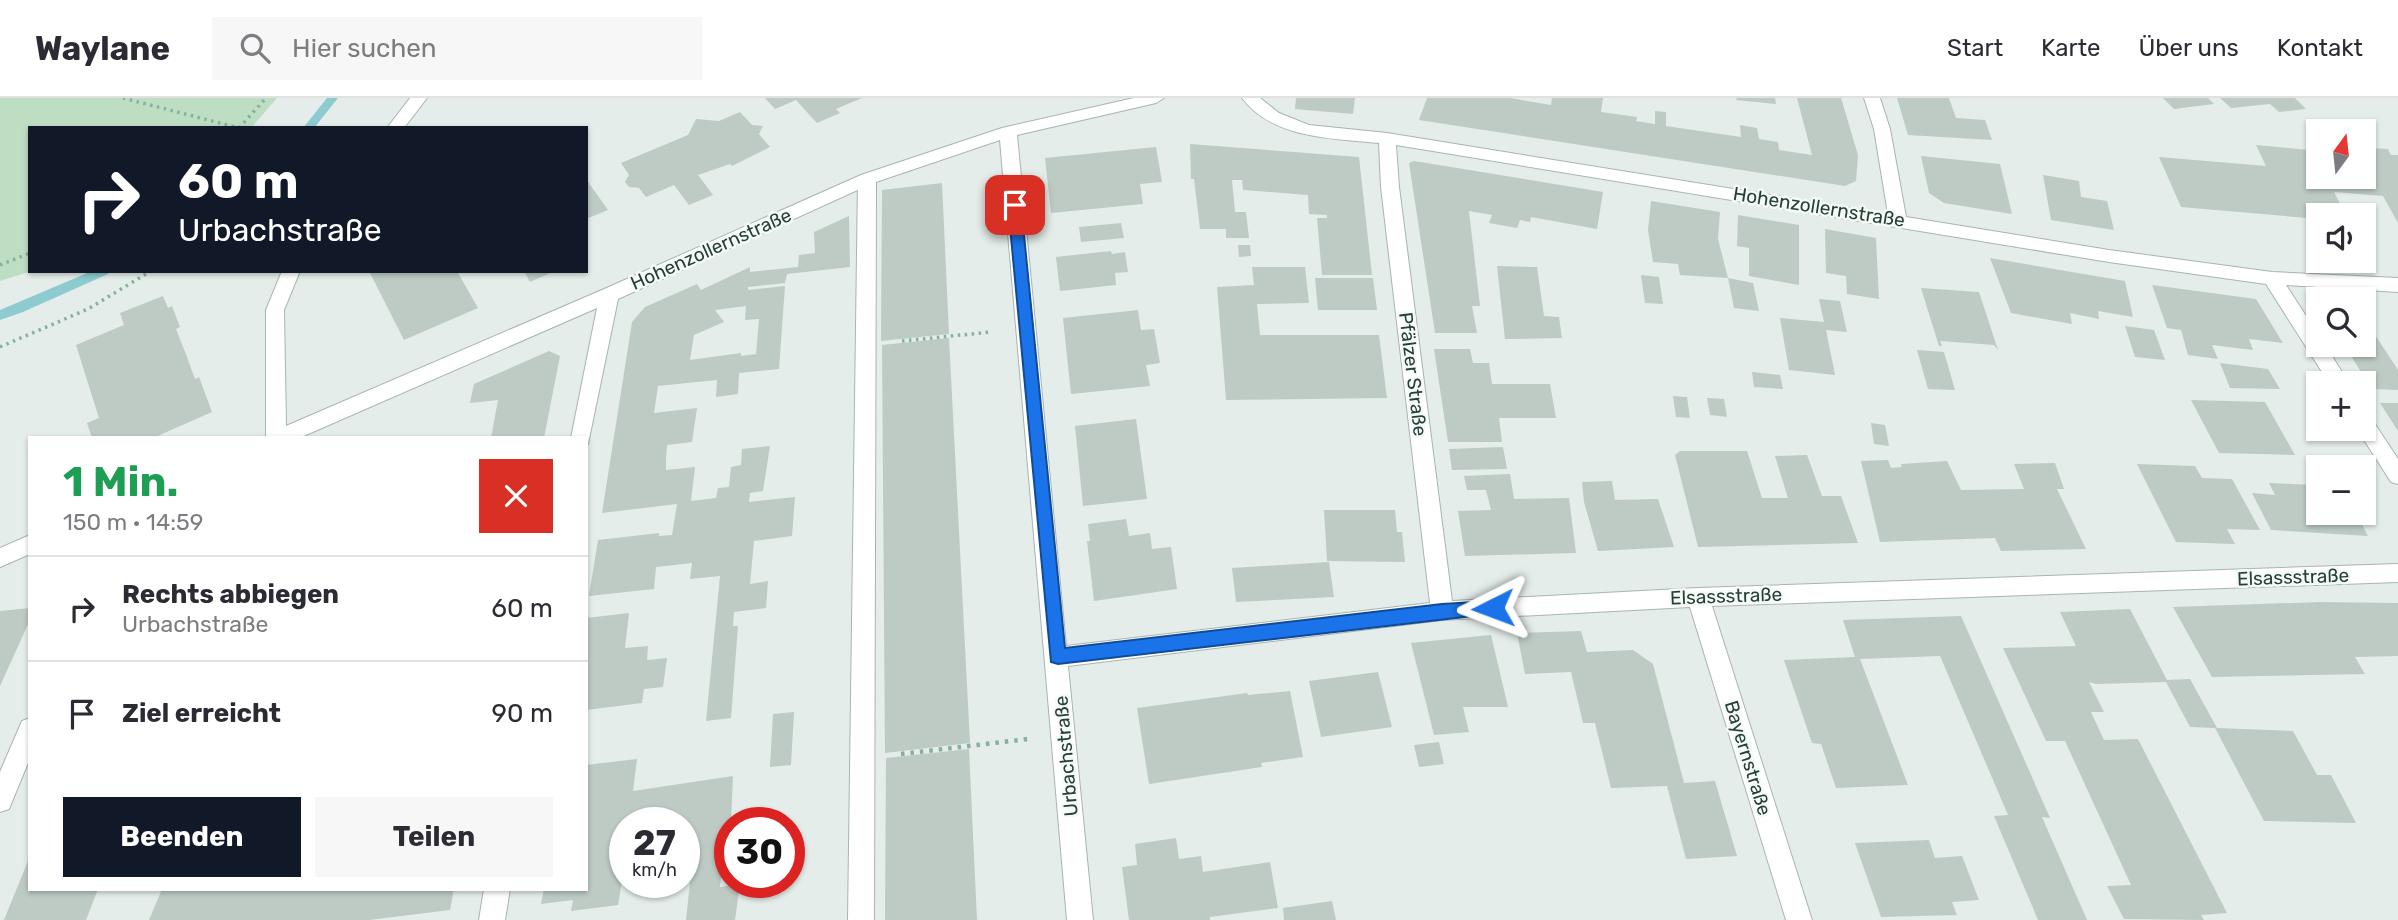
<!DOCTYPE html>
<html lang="de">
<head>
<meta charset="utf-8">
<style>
	:root { --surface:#fff; --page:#f7f7f7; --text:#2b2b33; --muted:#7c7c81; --line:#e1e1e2; --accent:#111827 }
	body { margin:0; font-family:Rubik,sans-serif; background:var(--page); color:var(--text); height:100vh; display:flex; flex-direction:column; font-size:26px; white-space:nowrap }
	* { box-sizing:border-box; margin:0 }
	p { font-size:23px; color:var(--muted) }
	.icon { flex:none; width:38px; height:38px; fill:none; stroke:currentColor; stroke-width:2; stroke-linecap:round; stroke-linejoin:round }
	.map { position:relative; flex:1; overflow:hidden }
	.drawer { position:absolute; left:28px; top:338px; width:560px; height:455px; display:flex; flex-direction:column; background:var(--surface); border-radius:0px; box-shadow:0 2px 5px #0004 }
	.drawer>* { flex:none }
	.hud { position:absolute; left:28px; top:28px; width:560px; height:147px; border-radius:0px; box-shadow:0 2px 5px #0004; background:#111827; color:#fff; overflow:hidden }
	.needle { width:46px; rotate:15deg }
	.buttons { position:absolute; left:2306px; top:21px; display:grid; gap:14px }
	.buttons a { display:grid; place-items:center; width:70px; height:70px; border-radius:0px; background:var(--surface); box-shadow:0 2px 5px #0004; font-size:35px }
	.speed { position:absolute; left:609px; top:709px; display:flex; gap:14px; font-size:35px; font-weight:700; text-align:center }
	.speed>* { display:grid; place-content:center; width:91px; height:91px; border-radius:50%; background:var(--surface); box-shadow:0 2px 5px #0004; line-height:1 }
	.speed small { font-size:18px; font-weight:400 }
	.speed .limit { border:10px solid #d22; background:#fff; color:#111 }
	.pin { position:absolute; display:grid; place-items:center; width:60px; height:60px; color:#fff; margin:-30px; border-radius:14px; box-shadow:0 4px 10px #0006 }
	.me { position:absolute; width:77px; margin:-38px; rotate:267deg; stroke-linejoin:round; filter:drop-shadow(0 0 5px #0008) }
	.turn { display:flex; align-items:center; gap:24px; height:147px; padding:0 35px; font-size:32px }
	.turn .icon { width:91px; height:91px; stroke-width:2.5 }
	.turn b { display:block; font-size:49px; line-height:60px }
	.round { display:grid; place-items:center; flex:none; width:74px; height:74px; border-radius:0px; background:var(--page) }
	.summary { display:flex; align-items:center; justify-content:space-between; height:119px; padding:0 35px }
	h1 { font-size:42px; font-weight:700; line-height:52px; color:#1e9e55 }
	.action { display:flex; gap:14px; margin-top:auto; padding:14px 35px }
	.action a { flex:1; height:80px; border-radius:0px; background:var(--accent); color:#fff; font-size:28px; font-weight:700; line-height:80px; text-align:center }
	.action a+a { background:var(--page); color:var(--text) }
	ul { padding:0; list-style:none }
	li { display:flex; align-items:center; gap:21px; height:105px; padding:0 35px; border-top:2px solid var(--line) }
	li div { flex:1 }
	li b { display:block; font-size:26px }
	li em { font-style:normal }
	header { display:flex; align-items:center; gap:42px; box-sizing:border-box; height:98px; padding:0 35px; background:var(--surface); border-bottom:2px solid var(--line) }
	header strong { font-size:33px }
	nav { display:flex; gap:38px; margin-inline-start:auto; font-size:24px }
	.search { width:490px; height:63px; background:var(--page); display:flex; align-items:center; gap:18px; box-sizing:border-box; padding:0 24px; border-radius:0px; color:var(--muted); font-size:26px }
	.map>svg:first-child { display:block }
</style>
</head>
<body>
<header>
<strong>Waylane</strong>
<div class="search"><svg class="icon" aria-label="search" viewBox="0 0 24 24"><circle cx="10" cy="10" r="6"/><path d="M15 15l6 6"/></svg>Hier suchen</div>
<nav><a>Start</a><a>Karte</a><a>Über uns</a><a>Kontakt</a></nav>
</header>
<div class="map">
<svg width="2398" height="822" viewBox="0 0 2398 822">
	<rect width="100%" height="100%" fill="#e4ede9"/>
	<!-- green -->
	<path fill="#bedec4" d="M0,0H277L251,30H30L32,173L0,183Z"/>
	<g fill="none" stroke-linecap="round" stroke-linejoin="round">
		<!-- stream -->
		<path fill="#8ecbd0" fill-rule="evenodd" d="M327,0H338L314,30H303Z
			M92,173H110L108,176L23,214L0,222V212Z"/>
	</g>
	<!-- building -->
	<path fill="#bdcbc4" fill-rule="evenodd" d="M765,0H862L836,11L840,15L817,25L796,2L775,11Z
		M1296,0H1355L1353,16L1295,11Z
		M1427,0H1510L1551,7L1552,0H1603L1601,14L1637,19L1636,23L1655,26V13L1666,14V28L1741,39L1740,27L1757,30L1759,41L1778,44L1779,52L1812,57L1797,0H1841L1858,57L1856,83L1845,88L1419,22Z
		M1737,0H1775L1776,6L1736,2Z
		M1897,0H1949L1956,20L1985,22L1992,42L1908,37Z
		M2163,0H2208L2214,6L2174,11Z
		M2220,0H2295L2306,11L2279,14L2270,6L2231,10Z
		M740,14L752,27L763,28L759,36L770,49L732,68L730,66L698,77L713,97L689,107L674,87L646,99L639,90L629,89L625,84L629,77L621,65L688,37L696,21L719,23Z
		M1190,46L1359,59L1372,177H1322L1317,120H1327V117L1309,116L1308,97L1243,92L1242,82H1232L1235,114H1246L1249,140H1226V131H1200L1194,81H1191Z
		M2256,47L2319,53V79H2364V54L2373,55L2370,50L2388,51L2391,57H2398V125L2383,98L2334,94L2346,117H2319V121L2181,109L2159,59L2266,68Z
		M1156,49L1162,84L1140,86L1143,106L1051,115L1045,60Z
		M1921,58L2000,66L2012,116L1944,105L1929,95Z
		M1414,63L1603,94L1597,131L1531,119L1530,124L1520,122L1517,130L1489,125L1492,117L1469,113L1480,208H1472L1477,235H1435L1409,65Z
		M2043,77L2079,83L2081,99L2107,103L2114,132L2051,122Z
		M586,81L608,112L586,121Z
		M942,85L949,236L881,243L882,92Z
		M1651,103L1720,114L1718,141L1728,180L1680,177L1678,166L1653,164L1648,132Z
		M1738,117L1799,127V187L1749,178V150L1737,148Z
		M849,118L850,169L787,176L785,185L748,189V192L785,188L779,271L739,275L738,296L716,299L717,282L658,288L654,315L697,310L692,344L667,347L666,361V372L695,369L691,403L716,400L718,390L729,389L731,369L741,367L742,351L770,348L763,393L750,395L749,404L795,399L792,438L754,443L750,486L768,483L766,510L734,514L733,528H738L731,620L706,623L720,478L690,481L692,465L656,469L654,491L589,498L598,442L659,435V438L672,437L677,406L602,415L632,224L645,209L697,186L701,192L750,169V174L798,169L799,157L815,155L814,134ZM746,208L745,222L759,221L756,256L741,258V255L690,262L694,237L724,224L715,212Z
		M1121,125L1124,140L1081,144L1079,129Z
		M1825,131L1876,140L1879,201L1847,196L1846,178L1826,175Z
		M1238,147H1250L1251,158L1239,159Z
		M1111,153L1112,156L1125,154L1128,174L1115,175L1116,187L1060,193L1056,159Z
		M1990,160L2125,183L2133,219L2098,213L2099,221L2070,215L2072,226L2011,215Z
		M1497,168L1537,169L1544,218L1559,219L1562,240L1505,241Z
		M1252,169H1305L1309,205L1257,206L1260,237H1379L1387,300L1226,302L1217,189L1254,187Z
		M369,173H457L478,210L404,242Z
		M524,173H555L530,184Z
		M1641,177L1659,179L1663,206L1645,205Z
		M1315,180H1373L1377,212H1318Z
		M1728,180L1753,185L1759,213L1734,210Z
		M2152,187L2256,201L2283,245L2249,241L2253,252L2212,247L2218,261L2188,257L2181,232L2167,230Z
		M1921,190L1979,194L1998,252L1994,247L1940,243L1942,248H1939Z
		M163,198L168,210L172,208L180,229L176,231L187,259L195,281L199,279L212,314L153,340H92L87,325L99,320L76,247L124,227L120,215Z
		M1819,201L1840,203L1847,234L1826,232L1835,277L1789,272L1780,220L1824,224Z
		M1138,212L1141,232L1154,231L1160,265L1146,267L1150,288L1071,296L1063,220Z
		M2364,220L2398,272V292L2372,291L2344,247H2364Z
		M2125,228L2154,232L2165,262L2135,259Z
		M949,240L970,645L885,655L882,247Z
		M1434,251H1470L1473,265H1489L1492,286H1550L1556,320H1499L1502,344H1448Z
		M1917,252L1944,254L1955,292L1928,291Z
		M549,253L560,258L544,340H491L498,302L470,305L474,286Z
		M2220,265L2268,271L2280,291L2230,290Z
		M1752,274L1780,277L1783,291L1754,289Z
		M1673,298L1687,299L1690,320L1676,319Z
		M1707,300L1724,301L1727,319L1710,317Z
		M2191,302L2265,304L2295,357L2219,355Z
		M2380,305H2398V333Z
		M1136,321L1147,401L1083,408L1075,328Z
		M1871,325L1885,327L1889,348L1874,346Z
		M1503,349L1507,371L1452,372L1449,351Z
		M1680,353H1747L1762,400H1788L1775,358L1807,357L1822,398H1841L1858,445L1698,449L1675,357Z
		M1888,362L1891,370L1902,369L1901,366L1947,363L1961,392L2024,391L2014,366L2055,365L2064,391H2057L2086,451L2001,453L1995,440L1880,444L1861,363Z
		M2137,366L2195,368L2202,380L2232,381L2260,432L2227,431L2235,446L2176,444Z
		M1510,376L1514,401L1569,400L1576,455L1465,458L1458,413L1491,412L1486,392H1467L1464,378Z
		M1612,383L1615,402L1658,401L1674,449L1598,453L1584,404L1582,384Z
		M2269,385L2319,387V415H2356L2368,438L2271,432L2252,395L2275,397Z
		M1324,412H1395L1397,434H1402L1405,464L1327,463Z
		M1126,421L1129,438L1150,435L1152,451L1171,449L1177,491L1094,503L1087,443H1090L1088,426Z
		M1329,464L1334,499L1236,504L1232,470Z
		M2320,504L2398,505V558L2355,559L2365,576L2212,579L2173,509Z
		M30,510V522L0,588V513Z
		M2130,511L2167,582L2190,581L2217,630L2293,633L2317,677H2331L2356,725L2264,723L2215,630L2190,629L2166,584L2096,586L2089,584L2104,614H2091L2104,642L2138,641L2227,815L2201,817L2204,822L2124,821L2107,788L2131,787L2065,643H2046L2003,550L2076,548L2060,514Z
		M629,515L625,550L648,548L647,562L667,560L663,589L644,591L642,605L586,612V520Z
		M1961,518L2050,720L2042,719L2087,822H2038L1994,718L2008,717L1940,558L1860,561L1908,687L1836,690L1821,646L1812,645L1784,562L1855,559L1843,522Z
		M1581,533L1587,554L1633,552L1653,566L1684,685L1715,683L1737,758L1686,761L1667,688L1611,690L1595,625H1583L1571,574L1525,576L1517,535Z
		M1491,537L1508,609H1463L1469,634L1434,637L1411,545Z
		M1378,574L1392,629L1321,639L1309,583Z
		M1290,593L1303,659L1261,665L1262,669L1149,686L1137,610L1247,595L1248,597Z
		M794,614L791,667L770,669L773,616Z
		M1439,644L1444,666L1419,669L1414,647Z
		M969,651L977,822H885L886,660Z
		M637,661L633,693L733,678L730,747H725L720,789L740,786L735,822H686L693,756L684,757V724H625V765L618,807L571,813L573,802L541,806L544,791H586V667Z
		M1176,740L1179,761L1201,758L1203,774L1270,764L1278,810L1210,819V822H1129L1122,769L1137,767L1135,746Z
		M1929,742L1935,760L1962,758L1979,802L1952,804L1957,817L1881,819L1855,745Z
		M30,758V791H98L86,822H4Z
		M162,791H454L450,812L369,822H149Z
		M1332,803L1336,822H1284L1283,810Z"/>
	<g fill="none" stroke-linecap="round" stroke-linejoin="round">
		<defs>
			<path id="lane" d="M867,75L876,81L874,822H848L858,81Z"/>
			<path id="street" d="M410,0H427L404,30H387Z
				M1134,0H1164L1156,5L1017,37L1066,548L1430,505L1381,89L1379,45C1332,40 1273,41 1242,0H1260L1279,15L1309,27L1387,35L1888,116L1874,31L1864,0H1880L1890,31L1906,119L2109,152L2272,174L2398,180V194L2286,187L2319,238V247H2325L2349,285H2329L2266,186L2109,164L1396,47L1399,89L1452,503L1698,490L2398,466V484L1712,508L1812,822H1786L1690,509L1442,522L1068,568L1093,822H1067L1000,42L873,85L618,201L588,346L586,340H571L597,210L299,340H266V212L282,173H300L284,212L286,328L602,192L861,77L1002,30Z
				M2364,317L2371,320L2398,361V386L2391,384L2357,331H2364Z
				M30,437V456L0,469V450Z
				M30,620V660L9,711L0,714V674L22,623Z
				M484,791H510L505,822H479Z"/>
		</defs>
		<!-- lane casing -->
		<use href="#lane" stroke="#a7b5b0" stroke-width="2"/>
		<!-- street casing -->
		<use href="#street" stroke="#a7b5b0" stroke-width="2"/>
		<!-- path-far1 -->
		<path stroke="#86b0a0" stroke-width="3.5" stroke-dasharray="2.5 4.5" stroke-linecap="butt" d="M123,0L239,30
			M239,30L266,0
			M0,167L30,155
			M902,243L991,234
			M0,249L88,211L151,173"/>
		<!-- path -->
		<path stroke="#86b0a0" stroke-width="4.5" stroke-dasharray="3.5 6" stroke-linecap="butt" d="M901,656L1028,641"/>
		<!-- lane -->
		<use href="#lane" fill="#fff" fill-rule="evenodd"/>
		<!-- street -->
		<use href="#street" fill="#fff" fill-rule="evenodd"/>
	</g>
	<!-- route -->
	<path fill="#1a73e8" stroke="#114b97" stroke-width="2" d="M1015,103L1021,107L1065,550L1442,506L1493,503L1499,505L1502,510L1499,515L1058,566L1051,564L1008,107Z"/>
	<g text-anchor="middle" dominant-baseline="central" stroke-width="5" stroke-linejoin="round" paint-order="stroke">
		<!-- street labels -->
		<g font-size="19" fill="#243f36" stroke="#f5faf7">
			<text transform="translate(1819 109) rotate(9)">Hohenzollernstraße</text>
			<text transform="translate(711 151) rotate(-24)">Hohenzollernstraße</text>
			<text transform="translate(1413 276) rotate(83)">Pfälzer Straße</text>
			<text transform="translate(2293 479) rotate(-2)">Elsassstraße</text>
			<text transform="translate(1726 498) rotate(-2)">Elsassstraße</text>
			<text transform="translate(1066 658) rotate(-95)">Urbachstraße</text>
			<text transform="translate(1748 660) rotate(73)">Bayernstraße</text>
		</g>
	</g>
</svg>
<div class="buttons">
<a><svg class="needle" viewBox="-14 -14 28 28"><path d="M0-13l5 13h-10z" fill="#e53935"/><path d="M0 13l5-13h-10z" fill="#7c7c81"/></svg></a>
<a><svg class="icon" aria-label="sound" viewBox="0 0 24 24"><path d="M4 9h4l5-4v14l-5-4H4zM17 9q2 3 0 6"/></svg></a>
<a><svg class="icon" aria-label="search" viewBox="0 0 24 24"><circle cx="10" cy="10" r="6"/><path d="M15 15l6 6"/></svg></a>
<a>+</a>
<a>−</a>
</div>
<div class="speed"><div>27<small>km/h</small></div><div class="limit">30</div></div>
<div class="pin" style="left:1015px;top:107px;background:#d93025"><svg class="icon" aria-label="arrive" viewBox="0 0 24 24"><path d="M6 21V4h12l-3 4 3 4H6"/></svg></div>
<svg class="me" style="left:1493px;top:510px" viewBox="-20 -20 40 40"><path d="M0-17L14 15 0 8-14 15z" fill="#1a73e8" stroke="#fff" stroke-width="4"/></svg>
<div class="hud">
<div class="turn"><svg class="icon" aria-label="right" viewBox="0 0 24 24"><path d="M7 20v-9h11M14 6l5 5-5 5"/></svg><div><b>60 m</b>Urbachstraße</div></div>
</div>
<section class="drawer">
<div class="summary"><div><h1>1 Min.</h1><p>150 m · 14:59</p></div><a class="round" style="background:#d93025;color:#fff"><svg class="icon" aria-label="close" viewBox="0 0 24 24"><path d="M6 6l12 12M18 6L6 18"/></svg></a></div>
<ul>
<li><svg class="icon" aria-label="right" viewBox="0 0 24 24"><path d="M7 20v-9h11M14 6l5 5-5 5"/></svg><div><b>Rechts abbiegen</b><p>Urbachstraße</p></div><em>60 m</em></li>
<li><svg class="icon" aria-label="arrive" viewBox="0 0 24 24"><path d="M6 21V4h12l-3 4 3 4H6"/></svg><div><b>Ziel erreicht</b></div><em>90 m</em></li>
</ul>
<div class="action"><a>Beenden</a><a>Teilen</a></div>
</section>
</div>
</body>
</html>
